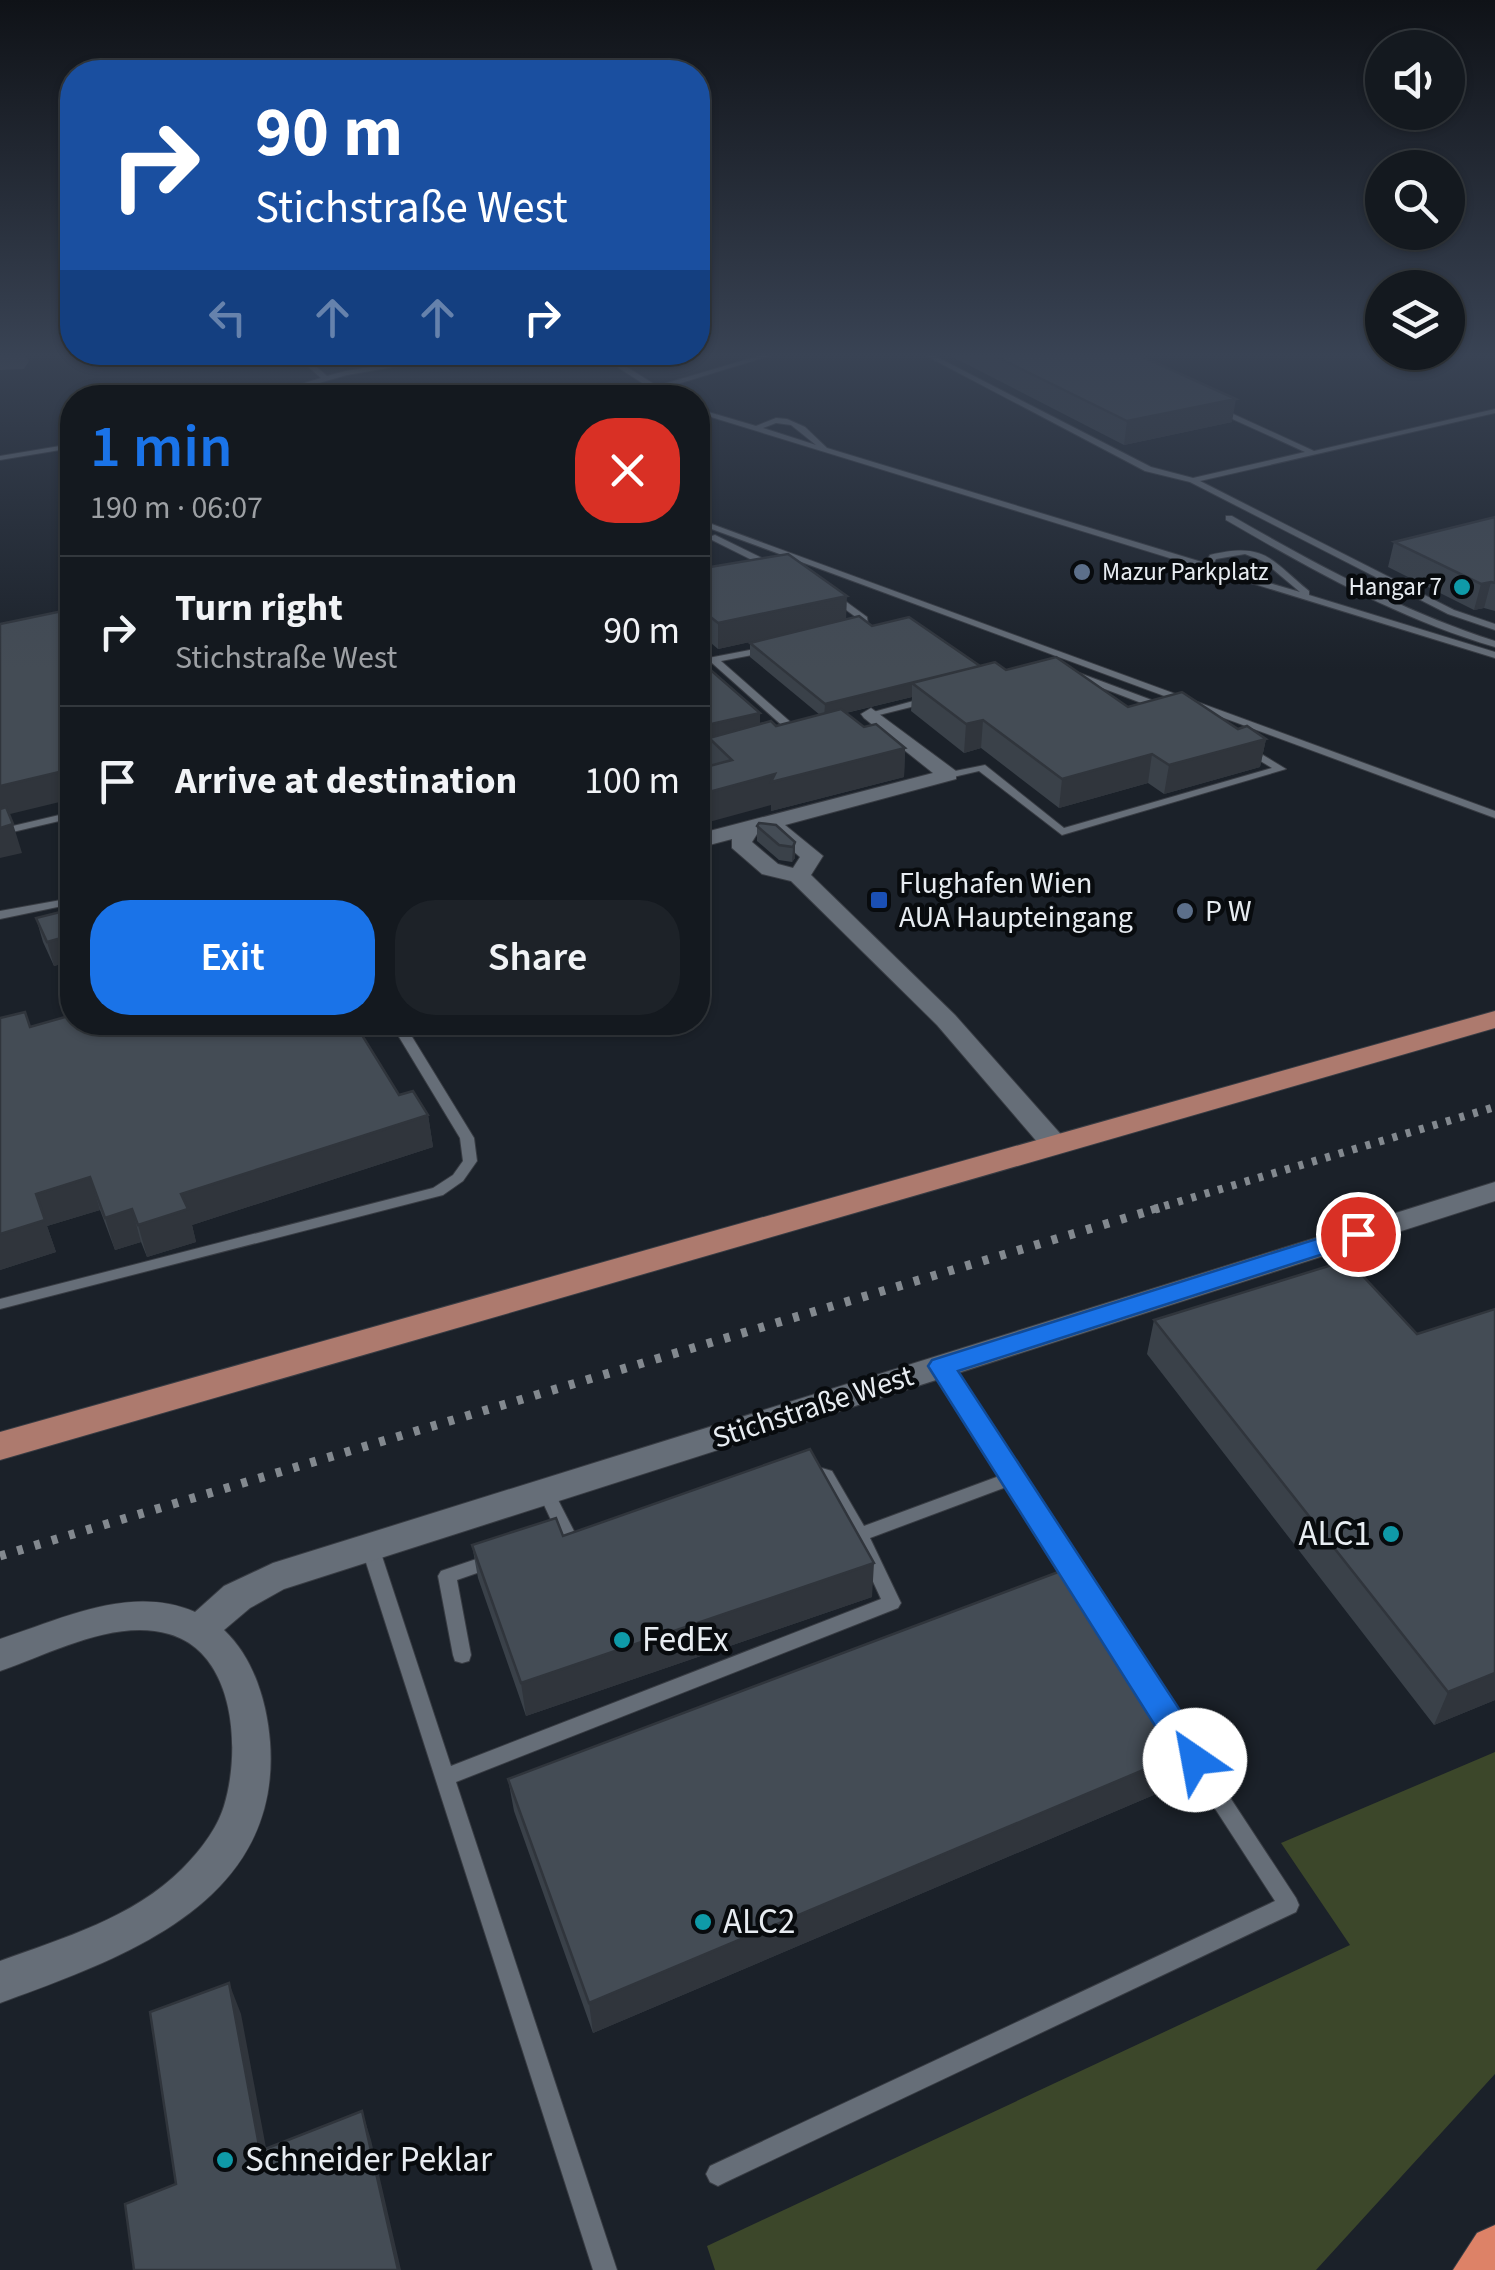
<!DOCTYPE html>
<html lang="en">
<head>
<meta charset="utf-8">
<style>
	:root { --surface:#14191f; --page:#1d2228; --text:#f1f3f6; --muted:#9da0a4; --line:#33383d; --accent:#1a73e8 }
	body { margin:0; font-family:"Source Sans 3",sans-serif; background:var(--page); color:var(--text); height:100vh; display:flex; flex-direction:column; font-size:38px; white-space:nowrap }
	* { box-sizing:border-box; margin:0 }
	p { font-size:32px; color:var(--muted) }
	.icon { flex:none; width:55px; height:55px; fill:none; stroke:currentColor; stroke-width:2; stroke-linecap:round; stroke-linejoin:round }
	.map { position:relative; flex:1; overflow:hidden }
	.panel { position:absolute; left:60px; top:385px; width:650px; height:650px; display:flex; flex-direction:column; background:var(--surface); border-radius:40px; box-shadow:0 2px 8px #0004,0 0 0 2px var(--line) }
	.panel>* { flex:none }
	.top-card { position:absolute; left:60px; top:60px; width:650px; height:305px; border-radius:40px; box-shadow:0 2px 8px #0004,0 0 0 2px var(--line); background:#1a4fa0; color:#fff; overflow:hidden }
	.buttons { position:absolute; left:1365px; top:30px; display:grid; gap:20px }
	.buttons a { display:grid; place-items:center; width:100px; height:100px; border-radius:50%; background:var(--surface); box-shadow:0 2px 8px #0004,0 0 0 2px var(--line); font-size:50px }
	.pin { position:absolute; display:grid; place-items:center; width:85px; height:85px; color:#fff; margin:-42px; border:5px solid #fff; border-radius:50%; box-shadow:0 2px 10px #0007 }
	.me { position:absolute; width:110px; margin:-55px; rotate:327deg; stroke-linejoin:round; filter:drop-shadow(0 0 8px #0008) }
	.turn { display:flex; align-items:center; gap:35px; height:210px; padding:0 30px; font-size:45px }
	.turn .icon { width:130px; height:130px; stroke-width:2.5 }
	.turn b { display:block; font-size:70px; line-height:85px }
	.lanes { display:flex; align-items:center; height:95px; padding:0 30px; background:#0003; justify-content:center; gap:50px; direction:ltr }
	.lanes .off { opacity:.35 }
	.round { display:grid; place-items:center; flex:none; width:105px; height:105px; border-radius:40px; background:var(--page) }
	.headline { display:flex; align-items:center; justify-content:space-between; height:170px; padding:0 30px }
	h1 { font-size:60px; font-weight:600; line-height:75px; color:var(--accent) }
	.cta { display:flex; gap:20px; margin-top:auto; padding:20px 30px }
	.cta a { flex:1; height:115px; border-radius:40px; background:var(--accent); color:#fff; font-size:40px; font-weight:600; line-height:115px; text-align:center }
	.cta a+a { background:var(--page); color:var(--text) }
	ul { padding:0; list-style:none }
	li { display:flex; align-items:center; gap:30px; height:150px; padding:0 30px; border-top:2px solid var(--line) }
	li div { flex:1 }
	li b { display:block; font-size:38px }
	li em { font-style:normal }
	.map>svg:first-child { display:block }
</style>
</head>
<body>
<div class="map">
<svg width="1495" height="2270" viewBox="0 0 1495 2270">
	<rect width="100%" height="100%" fill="#1b2129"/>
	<!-- green -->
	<path fill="#3c472a" d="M336,352L408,353L412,357L340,368L317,357Z
		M1495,1752V2074L1316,2270H715L707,2246L1350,1945L1281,1843Z"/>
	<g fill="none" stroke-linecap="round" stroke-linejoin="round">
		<!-- taxiway -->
		<path fill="#4f555c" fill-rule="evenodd" d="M0,352H21L29,361L24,369L0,370Z"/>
		<defs>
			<path id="service" d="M292,352H325L305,357L327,376L346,371L461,352H480L347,375L312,385L341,398C328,398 320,390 307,388C294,386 272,398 256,398L321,378Z
				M594,352H603L657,386L772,352H782L632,398H620L650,388Z
				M919,352H927L1151,467L1193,478L1305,452L1217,412L1216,410L1220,408L1314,451L1495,409V413L1200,481L1454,610L1495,624V630L1448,614L1190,482L1145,471Z
				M698,409L756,426L776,418L787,419L805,427L827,448L1205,563L1210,555C1265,542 1270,559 1309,591V595L1495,652V658L698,413ZM776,423L791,425L816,445L763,428ZM1245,554L1263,561L1300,592L1212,566L1216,559Z
				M72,444V448L0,460V456Z
				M1226,516H1232C1317,565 1402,611 1495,641V647C1399,619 1312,570 1226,520Z
				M698,519L1495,811V818L698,524Z
				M715,535L774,564L775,566L768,568L712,540V536Z
				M831,595H837L867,617L868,625L857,631H851V627L860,620L831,599Z
				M765,647L768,648V652L721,661L803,733V737H795L712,663L698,666V660Z
				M1074,671L1165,705L1166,707L1157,709L1071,676V672Z
				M928,697L933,700L931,702L871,717L866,714Z
				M1248,746L1286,769L1062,835L979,771L949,778L944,775L945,773L985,765L1064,828L1272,768L1244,751L1243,749Z
				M726,752L731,755L730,757L698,766V760Z
				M72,812V818L0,835V829Z
				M72,898V904L0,919V911Z
				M390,1022H403L474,1138L477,1161L463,1181L443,1195L0,1309V1299L433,1188L453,1175L463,1161L460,1138Z
				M942,1360L948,1362L1085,1577L1088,1582L1085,1587L1079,1589L1073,1587L1009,1486L870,1538L901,1603L898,1608L456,1782L617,2270H593L361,1547L364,1542L370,1540L376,1542L379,1547L451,1766L881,1599L853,1538L820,1481L802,1476L800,1471L802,1466L808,1464L832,1471L864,1526L1002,1475L934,1366L936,1362Z
				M546,1485L552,1487L554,1492L576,1535L573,1540L567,1542L561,1540L558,1535L538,1492L540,1487Z
				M494,1553L500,1555L503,1560L500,1565L457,1580L471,1655L469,1661L462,1663L455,1661L453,1655L438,1576L441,1571Z
				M1186,1738L1193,1741L1296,1898L1299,1905L1296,1912L726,2182L718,2186L710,2182L706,2174L710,2166L1275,1901L1179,1753L1176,1747L1179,1741Z"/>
			<path id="minor" d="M871,708L956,771V779L785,825L823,856L811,875L955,1015L1065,1139L1069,1145L1065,1151H1045L937,1025L791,881L762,874L732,848V839L698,848V834L933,773L864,718L861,714ZM757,834L777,837L800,857L793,868L778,864L752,842Z
				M1495,1182V1201L284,1589L250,1608L224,1630C254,1658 267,1703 270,1742C282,1904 122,1958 0,2003V1961C63,1938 133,1918 182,1869C199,1852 217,1829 224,1806C241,1751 236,1653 169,1634C115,1618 50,1654 0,1671V1639C62,1619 131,1584 195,1612L224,1586L273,1563Z"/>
			<path id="primary" d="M1495,1011V1028L0,1460V1432Z"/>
			<path id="motorway" d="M1495,2225V2270H1453L1477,2233Z"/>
		</defs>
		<!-- service casing -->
		<use href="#service" stroke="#383c43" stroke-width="2"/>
		<!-- minor casing -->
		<use href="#minor" stroke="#383c43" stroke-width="2"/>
		<!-- primary casing -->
		<use href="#primary" stroke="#383c43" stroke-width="2"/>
		<!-- motorway casing -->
		<use href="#motorway" stroke="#383c43" stroke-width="2"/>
		<!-- service -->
		<use href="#service" fill="#666e78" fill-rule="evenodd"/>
		<!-- minor -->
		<use href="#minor" fill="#666e78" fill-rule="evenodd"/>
		<!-- primary -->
		<use href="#primary" fill="#ad7a6e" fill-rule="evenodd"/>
		<!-- motorway -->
		<use href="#motorway" fill="#dd8267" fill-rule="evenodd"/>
		<!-- rail-far1 -->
		<path stroke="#83898f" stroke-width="8" stroke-dasharray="5 9" stroke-linecap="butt" d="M1151,1210L1495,1107"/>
		<!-- rail -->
		<path stroke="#83898f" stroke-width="9" stroke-dasharray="6 12" stroke-linecap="butt" d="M0,1556L1159,1208"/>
	</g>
	<!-- wall -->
	<path fill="#3a4149" d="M943,352H1132L1232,422L1124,445Z
		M1495,517V611L1484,608L1474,610L1388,567L1394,542Z
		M698,569L846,619L872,626L980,666L1006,670L1128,707L1238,729L1266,739L1260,767L1164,794L1148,783L1059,808L981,748L964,753L911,711L912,697L846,713L864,727L905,748L904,777L771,811V805L709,766V752L698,659L760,713V724L776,726L820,715L750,657V643L795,632L718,649L698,632Z
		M757,826L795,842V858L792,862L779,860L757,841Z
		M72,909V961L54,966L43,942L36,918Z
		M0,1018L30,1027L399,1095L428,1115L433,1147L192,1225L196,1242L147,1257L141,1242L115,1250L100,1210L47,1226L56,1252L0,1270Z
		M1154,1320L1495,1700L1434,1725L1147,1354Z
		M563,1536L872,1597L526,1716L478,1578L472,1545Z
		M1198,1747L1189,1780L593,2033L514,1811L508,1779Z"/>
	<!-- shaded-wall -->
	<path fill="#30353c" d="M1236,399L1232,422L1124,445L1127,421Z
		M1491,582L1484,608L1474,610L1481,584Z
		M847,596L846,621L718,649V623Z
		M980,666L912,683V697L824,718L825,704Z
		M760,713V740L709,738V752L698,754V727Z
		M983,720L981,748L964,753L966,724Z
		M1266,739L1260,767L1164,794L1169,765Z
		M905,748L904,777L771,811V805L698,825V795L775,774Z
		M1152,754L1148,783L1059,808L1062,779Z
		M72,769V799L6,815L0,826V786Z
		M13,824L22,853L0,858V828Z
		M795,842V858L792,862L793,847Z
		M72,935V961L54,966L47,942Z
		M428,1115L433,1147L192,1225L196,1242L147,1257L138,1225L181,1194Z
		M90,1177L100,1210L47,1226L56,1252L0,1270V1234L36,1194Z
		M132,1209L141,1242L115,1250L105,1218Z
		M874,1563L872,1597L526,1716L521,1683Z
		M1495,1673V1700L1434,1725L1448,1692Z
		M1198,1747L1189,1780L593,2033L589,2003Z
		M229,1983L241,2014L272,2180L260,2151Z
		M362,2111L371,2140L401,2270H398Z"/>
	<!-- building -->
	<path fill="#444c55" stroke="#30353c" stroke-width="2.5" d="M987,352H1132L1236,399L1127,421Z
		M1495,517V583L1491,582L1481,584L1394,542Z
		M788,554L847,596L718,623L698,607V569Z
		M72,609V769L0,786V624Z
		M859,616L872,626L909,617L980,666L825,704L750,643Z
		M1056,657L1128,707L1182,692L1238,729L1247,726L1266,739L1169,765L1152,754L1062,779L983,720L966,724L912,683L995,662L1006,670Z
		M698,659L760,713L698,727Z
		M841,709L864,727L876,724L905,748L771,782L775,774L698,795V769L732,760L709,738L771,721L776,726Z
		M6,807L13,824L0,828V809Z
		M759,823L776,825L795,842L793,847L779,845L757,826Z
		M72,909V935L47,942L36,918Z
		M25,1012L30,1027L72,1015V1022H354L399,1095L413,1091L428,1115L181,1194L188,1209L138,1225L132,1209L105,1218L90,1177L36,1194L45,1220L0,1234V1018Z
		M1348,1260L1417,1334L1495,1309V1673L1448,1692L1154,1320Z
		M810,1449L874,1563L521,1683L472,1545L556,1518L563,1536Z
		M1074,1566L1198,1747L589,2003L508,1779Z
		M229,1983L260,2151L362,2111L398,2270H134L125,2204L176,2184L150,2012Z"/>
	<!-- sky -->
	<linearGradient id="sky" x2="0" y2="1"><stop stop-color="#0f1217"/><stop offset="0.53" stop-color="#394354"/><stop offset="1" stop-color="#394354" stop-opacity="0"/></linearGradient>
	<rect width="1495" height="670" fill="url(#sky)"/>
	<!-- route -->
	<path fill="#1a73e8" stroke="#114b97" stroke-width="2.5" d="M1358,1226L1370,1234L1367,1240L958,1371L1206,1750L1211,1760L1206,1770L1195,1775L1183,1770L928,1366L932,1360Z"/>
	<!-- markers -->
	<g fill="#5c6f8a" stroke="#080b0e" stroke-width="4">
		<circle cx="1082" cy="572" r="10"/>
		<circle cx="1185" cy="911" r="10"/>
	</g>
	<g fill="#0f9aa8" stroke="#080b0e" stroke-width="4">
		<circle cx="1462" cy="587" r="10"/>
		<circle cx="1391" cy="1534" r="10"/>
		<circle cx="622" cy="1640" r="10"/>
		<circle cx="703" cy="1922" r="10"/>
		<circle cx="225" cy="2160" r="10"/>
	</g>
	<rect fill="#1a4fb4" stroke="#080b0e" stroke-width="4" x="869" y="890" width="20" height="20" rx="5"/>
	<g text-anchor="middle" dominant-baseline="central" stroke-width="9" stroke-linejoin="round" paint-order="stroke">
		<!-- far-poi labels -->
		<g font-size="25" fill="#e7ecf1" stroke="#080b0e" text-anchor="start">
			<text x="1102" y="572">Mazur Parkplatz</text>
			<text x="1442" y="587" text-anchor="end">Hangar 7</text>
		</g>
		<!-- poi labels -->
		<g font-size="30" fill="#e7ecf1" stroke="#080b0e" text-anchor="start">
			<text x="899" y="883">Flughafen Wien<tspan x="899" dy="34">AUA Haupteingang</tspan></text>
			<text x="1205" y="911">P W</text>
		</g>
		<!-- street labels -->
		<g font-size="30" fill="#e7ecf1" stroke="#080b0e">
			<text transform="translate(813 1407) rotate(-18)">Stichstraße West</text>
		</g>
		<!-- near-poi labels -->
		<g font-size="35" fill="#e7ecf1" stroke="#080b0e" text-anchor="start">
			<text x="1371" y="1534" text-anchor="end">ALC1</text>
			<text x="642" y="1640">FedEx</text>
			<text x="723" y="1922">ALC2</text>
			<text x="245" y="2160">Schneider Peklar</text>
		</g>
	</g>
</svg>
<div class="buttons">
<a><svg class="icon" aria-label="sound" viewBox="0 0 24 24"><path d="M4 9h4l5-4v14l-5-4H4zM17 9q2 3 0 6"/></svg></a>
<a><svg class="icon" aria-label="search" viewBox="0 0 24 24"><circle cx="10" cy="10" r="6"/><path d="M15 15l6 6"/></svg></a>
<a><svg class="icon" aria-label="layers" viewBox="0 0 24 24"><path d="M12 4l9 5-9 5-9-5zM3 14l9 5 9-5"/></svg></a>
</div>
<div class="pin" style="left:1358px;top:1234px;background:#d93025"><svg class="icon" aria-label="arrive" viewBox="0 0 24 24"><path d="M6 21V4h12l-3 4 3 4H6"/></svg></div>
<svg class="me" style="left:1195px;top:1760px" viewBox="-20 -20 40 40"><circle r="19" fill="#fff"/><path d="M0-13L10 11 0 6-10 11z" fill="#1a73e8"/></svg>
<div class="top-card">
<div class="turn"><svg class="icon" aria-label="right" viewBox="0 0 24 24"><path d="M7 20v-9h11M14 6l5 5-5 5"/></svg><div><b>90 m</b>Stichstraße West</div></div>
<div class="lanes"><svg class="icon off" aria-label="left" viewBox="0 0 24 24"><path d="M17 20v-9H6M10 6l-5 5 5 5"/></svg><svg class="icon off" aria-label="ahead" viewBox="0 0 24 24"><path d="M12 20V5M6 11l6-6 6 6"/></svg><svg class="icon off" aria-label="ahead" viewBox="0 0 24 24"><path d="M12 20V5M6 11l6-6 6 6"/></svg><svg class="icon" aria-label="right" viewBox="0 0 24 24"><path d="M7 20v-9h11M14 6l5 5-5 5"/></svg></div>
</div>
<section class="panel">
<div class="headline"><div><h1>1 min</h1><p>190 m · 06:07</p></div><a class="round" style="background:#d93025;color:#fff"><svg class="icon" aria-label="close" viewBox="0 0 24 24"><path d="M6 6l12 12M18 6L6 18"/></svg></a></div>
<ul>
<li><svg class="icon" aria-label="right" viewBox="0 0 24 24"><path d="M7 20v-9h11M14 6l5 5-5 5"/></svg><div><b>Turn right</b><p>Stichstraße West</p></div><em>90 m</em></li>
<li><svg class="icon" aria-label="arrive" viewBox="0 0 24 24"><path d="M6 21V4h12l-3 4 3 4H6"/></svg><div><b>Arrive at destination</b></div><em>100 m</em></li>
</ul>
<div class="cta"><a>Exit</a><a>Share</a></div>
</section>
</div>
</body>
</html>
